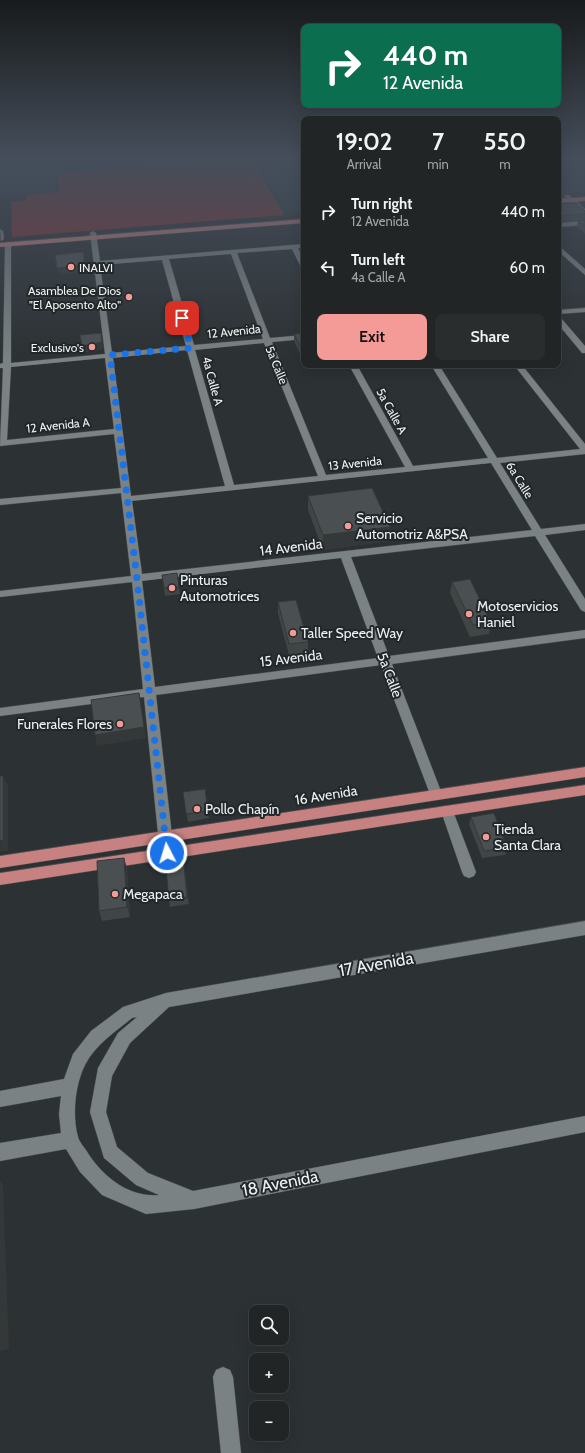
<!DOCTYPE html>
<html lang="en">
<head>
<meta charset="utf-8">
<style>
	:root { --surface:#212526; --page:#292d2e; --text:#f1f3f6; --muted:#a2a5a7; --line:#3e4243; --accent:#f59b97 }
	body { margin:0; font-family:Cabin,sans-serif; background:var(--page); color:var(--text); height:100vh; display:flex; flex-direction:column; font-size:15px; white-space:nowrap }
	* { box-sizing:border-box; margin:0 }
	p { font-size:13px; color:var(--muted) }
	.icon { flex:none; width:22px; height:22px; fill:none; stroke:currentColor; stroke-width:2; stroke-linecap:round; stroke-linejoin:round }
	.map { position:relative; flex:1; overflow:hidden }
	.panel { position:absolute; left:301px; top:116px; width:260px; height:252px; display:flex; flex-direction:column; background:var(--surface); border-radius:8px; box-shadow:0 4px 16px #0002,0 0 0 1px var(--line) }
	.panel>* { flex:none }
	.hud { position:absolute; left:301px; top:24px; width:260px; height:84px; border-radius:8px; box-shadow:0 4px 16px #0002,0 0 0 1px var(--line); background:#0b6e4f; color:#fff; overflow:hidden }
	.buttons { position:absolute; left:249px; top:1305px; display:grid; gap:8px }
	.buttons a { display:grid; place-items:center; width:40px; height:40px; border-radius:8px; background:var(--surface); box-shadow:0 4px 16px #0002,0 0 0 1px var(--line); font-size:20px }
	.pin { position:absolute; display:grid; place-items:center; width:34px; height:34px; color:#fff; margin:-17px; border-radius:8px; box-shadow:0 2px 6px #0006 }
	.me { position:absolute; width:44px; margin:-22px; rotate:355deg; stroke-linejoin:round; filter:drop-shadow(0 0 3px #0008) }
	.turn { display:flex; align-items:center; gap:14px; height:84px; padding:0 16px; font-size:18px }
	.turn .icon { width:52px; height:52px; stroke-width:2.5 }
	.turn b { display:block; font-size:28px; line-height:34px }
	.eta { display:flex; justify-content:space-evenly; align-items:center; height:68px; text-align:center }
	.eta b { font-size:24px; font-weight:600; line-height:28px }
	.cta { display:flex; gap:8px; margin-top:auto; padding:8px 16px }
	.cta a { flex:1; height:46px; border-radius:8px; background:var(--accent); color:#111; font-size:16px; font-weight:600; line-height:46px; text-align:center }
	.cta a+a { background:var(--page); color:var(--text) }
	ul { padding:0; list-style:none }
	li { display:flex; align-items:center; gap:12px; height:56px; padding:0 16px }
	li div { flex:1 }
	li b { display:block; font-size:15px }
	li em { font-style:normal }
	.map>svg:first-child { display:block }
</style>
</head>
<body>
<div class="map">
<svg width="585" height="1453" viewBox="0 0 585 1453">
	<rect width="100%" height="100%" fill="#2c3133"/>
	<!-- built -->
	<path fill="#2f3c3f" d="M0,157H304V214L287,213L284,215L252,160L57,174L59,192L0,197Z
		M558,157H581L585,160V192L558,194Z"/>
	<!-- green -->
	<path fill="#803333" d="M252,160L284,215L12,237L11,202L26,200V195L59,192L57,173Z"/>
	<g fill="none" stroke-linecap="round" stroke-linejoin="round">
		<defs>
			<path id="minor" d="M565,195H569L585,209V214L565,197Z
				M585,221V225L558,227V223Z
				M0,229L3,231L4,239L1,241Z
				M93,231L96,233L100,261L304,244V248H298L304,261V269L301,267L292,249L237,253L270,338L304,335V339L272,342L326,475L405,467L349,365H357L413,466L488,458L431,365H439L497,458L580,449L514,365H522L585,444V454L500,463L541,529L585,524V530L545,535L585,599V612L581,610L535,536L351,557L389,656L585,630V638L392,664L442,794L441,798L436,799L431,798L430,794L381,665L156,695L174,853L172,857L167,859L162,857L160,853L144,697L0,716V708L143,689L132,582L0,597V591L131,576L121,493L0,505V499L121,488L114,434L0,446L3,368H0V364L3,363L5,244L8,242L11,244V363L105,354L90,233ZM231,254L263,339L194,345L169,259ZM162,260L186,346L112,353L100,265ZM264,343L318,476L234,485L195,350ZM187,350L225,486L131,496L113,358ZM105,358L114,429L7,440L11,367ZM491,463L532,530L142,574L132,501ZM341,558L378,658L155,687L142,581Z
				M558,245L585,269V275L558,251Z
				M585,308V312L558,314V310Z
				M558,318H561L585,346V353H582L558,324Z
				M447,806L452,807L453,811L476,872L474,876L469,878L464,876L462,872L441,811L442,807Z
				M585,921V935L169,1007L130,1043L112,1076L106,1112L117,1147L148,1173L193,1191L585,1116V1132L194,1209L146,1214L102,1195L80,1172L66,1149L0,1161V1143L61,1133L59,1114L61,1096L0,1107V1091L64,1079L73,1054L91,1031L123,1007L166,993ZM137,1017L118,1033L98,1068L90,1112L104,1158L136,1185L159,1195C128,1198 101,1175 86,1150C83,1146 79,1141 78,1137C72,1115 75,1085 85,1065C95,1045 115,1032 132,1018Z
				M223,1367L230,1370L233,1377L241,1453H221L213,1377L216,1370Z"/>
			<path id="major" d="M585,197V201L558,203V199Z
				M304,219V223L0,247V243Z
				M585,767V777L0,868V856Z
				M585,785V795L0,885V873Z"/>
		</defs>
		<!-- minor casing -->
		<use href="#minor" stroke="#494d4e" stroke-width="1"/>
		<!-- major casing -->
		<use href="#major" stroke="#494d4e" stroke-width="1"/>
		<!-- minor -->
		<use href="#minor" fill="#7b8283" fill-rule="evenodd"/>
		<!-- major -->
		<use href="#major" fill="#c68180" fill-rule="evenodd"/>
	</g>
	<!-- wall -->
	<path fill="#404546" d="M558,204L585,211V220L558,222Z
		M585,220V234L577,227L578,221Z
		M304,333L300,354L294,341V334Z
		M308,496L389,541L323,550L308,510Z
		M162,575L179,587L180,594L165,596Z
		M452,582L491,623L489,634L470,637L450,593Z
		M278,602L308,642V653L289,655L278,614Z
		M183,792L208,811L209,818L188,822Z
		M471,817L507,848L505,855L482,858L469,824Z
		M184,863L189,904L170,907L169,900Z
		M127,868L130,917L102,921L99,911Z"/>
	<!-- shaded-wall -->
	<path fill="#343839" d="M85,265L87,272L59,274L57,268Z
		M101,333L103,349L83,353L82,346Z
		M301,347H304V354H300Z
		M390,527L389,541L323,550V535Z
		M139,693L146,738L97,746L95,735Z
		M3,776L8,786V851L0,852Z
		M183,856L184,863L189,904L187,897Z
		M124,858L127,868L130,917L127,907Z
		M0,1181L3,1184L9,1349L0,1351Z"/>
	<!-- building -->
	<path fill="#4a5051" stroke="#343839" d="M576,203L585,211V214L558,216V204Z
		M585,220V226L578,221Z
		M83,252L85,265L57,268L55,255Z
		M101,333L102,342L82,346L80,335Z
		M304,333V347H301L294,334Z
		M372,488L390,527L323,535L308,496Z
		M177,573L179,587L164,588L162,575Z
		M470,579L491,623L473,625L452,582Z
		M296,600L308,642L289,644L278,602Z
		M139,693L144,727L95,735L91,700Z
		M0,776H3V840L0,841Z
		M205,789L208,811L186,814L183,792Z
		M494,813L507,848L484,851L471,817Z
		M183,856L187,897L169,900L165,858Z
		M124,858L127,907L99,911L97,861Z"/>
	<!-- sky -->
	<linearGradient id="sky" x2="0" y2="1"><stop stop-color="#181b1c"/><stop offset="0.44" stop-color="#454e5b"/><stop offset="1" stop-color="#454e5b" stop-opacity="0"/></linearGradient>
	<rect width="585" height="360" fill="url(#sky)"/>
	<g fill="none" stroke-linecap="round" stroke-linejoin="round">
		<!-- route -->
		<path stroke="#1a73e8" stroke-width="7" stroke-dasharray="0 12.6" d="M167,853L137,579L110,355L191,348L182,318"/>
	</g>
	<!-- markers -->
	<g fill="#f59b97" stroke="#222729" stroke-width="1.5">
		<circle cx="71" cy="267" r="4"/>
		<circle cx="129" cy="297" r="4"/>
		<circle cx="92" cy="347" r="4"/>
		<circle cx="348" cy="526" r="4"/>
		<circle cx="172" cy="588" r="4"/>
		<circle cx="469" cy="614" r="4"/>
		<circle cx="293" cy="633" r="4"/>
		<circle cx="120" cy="724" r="4"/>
		<circle cx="197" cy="809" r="4"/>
		<circle cx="486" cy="837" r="4"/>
		<circle cx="115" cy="894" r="4"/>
	</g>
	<g text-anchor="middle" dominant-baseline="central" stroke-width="4" stroke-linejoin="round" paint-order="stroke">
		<!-- far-poi labels -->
		<g font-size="12" fill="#eff2f3" stroke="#222729" text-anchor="end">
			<text x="79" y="267" text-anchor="start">INALVI</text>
			<text x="121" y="290">Asamblea De Dios<tspan x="121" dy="14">"El Aposento Alto"</tspan></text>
			<text x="84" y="347">Exclusivo's</text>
		</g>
		<!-- far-street labels -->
		<g font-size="12" fill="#eff2f3" stroke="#222729">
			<text transform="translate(234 331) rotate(-6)">12 Avenida</text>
			<text transform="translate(277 365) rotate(68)">5a Calle</text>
			<text transform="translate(213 381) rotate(75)">4a Calle A</text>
			<text transform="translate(392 411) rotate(61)">5a Calle A</text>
			<text transform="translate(58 425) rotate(-6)">12 Avenida A</text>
			<text transform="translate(355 463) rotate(-6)">13 Avenida</text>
			<text transform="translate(520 480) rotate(58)">6a Calle</text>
		</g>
		<!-- poi labels -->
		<g font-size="14" fill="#eff2f3" stroke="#222729" text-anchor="start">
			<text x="356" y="518">Servicio<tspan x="356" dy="16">Automotriz A&amp;PSA</tspan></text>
			<text x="180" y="580">Pinturas<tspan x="180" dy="16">Automotrices</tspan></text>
			<text x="477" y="606">Motoservicios<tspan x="477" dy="16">Haniel</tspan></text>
			<text x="301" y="633">Taller Speed Way</text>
			<text x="112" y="724" text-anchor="end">Funerales Flores</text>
			<text x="205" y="809">Pollo Chapín</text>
			<text x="494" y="829">Tienda<tspan x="494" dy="16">Santa Clara</tspan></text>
			<text x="123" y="894">Megapaca</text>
		</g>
		<!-- street labels -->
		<g font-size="14" fill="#eff2f3" stroke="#222729">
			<text transform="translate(291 547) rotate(-7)">14 Avenida</text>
			<text transform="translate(291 658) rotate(-7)">15 Avenida</text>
			<text transform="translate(390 675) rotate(69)">5a Calle</text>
			<text transform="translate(326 795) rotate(-9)">16 Avenida</text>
		</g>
		<!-- near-street labels -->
		<g font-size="17" fill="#eff2f3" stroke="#222729">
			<text transform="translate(376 964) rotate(-10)">17 Avenida</text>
			<text transform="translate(280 1183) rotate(-11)">18 Avenida</text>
		</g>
	</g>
</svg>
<div class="buttons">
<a><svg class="icon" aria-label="search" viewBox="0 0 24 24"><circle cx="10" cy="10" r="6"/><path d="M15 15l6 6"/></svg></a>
<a>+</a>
<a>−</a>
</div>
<div class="pin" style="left:182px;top:318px;background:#d93025"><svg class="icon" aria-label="arrive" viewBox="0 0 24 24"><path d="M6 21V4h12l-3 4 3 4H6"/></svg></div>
<svg class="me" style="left:167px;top:853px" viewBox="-20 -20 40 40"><circle r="17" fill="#1a73e8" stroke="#fff" stroke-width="3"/><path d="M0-11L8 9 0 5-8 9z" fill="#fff"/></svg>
<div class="hud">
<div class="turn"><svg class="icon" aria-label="right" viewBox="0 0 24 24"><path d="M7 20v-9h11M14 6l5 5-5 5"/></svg><div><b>440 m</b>12 Avenida</div></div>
</div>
<section class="panel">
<div class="eta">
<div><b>19:02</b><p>Arrival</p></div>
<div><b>7</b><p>min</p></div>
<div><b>550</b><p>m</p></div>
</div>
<ul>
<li><svg class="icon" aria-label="right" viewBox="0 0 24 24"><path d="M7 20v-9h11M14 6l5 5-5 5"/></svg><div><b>Turn right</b><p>12 Avenida</p></div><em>440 m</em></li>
<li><svg class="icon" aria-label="left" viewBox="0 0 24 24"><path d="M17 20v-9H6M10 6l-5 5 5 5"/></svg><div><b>Turn left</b><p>4a Calle A</p></div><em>60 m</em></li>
</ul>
<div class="cta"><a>Exit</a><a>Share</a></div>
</section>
</div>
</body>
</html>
